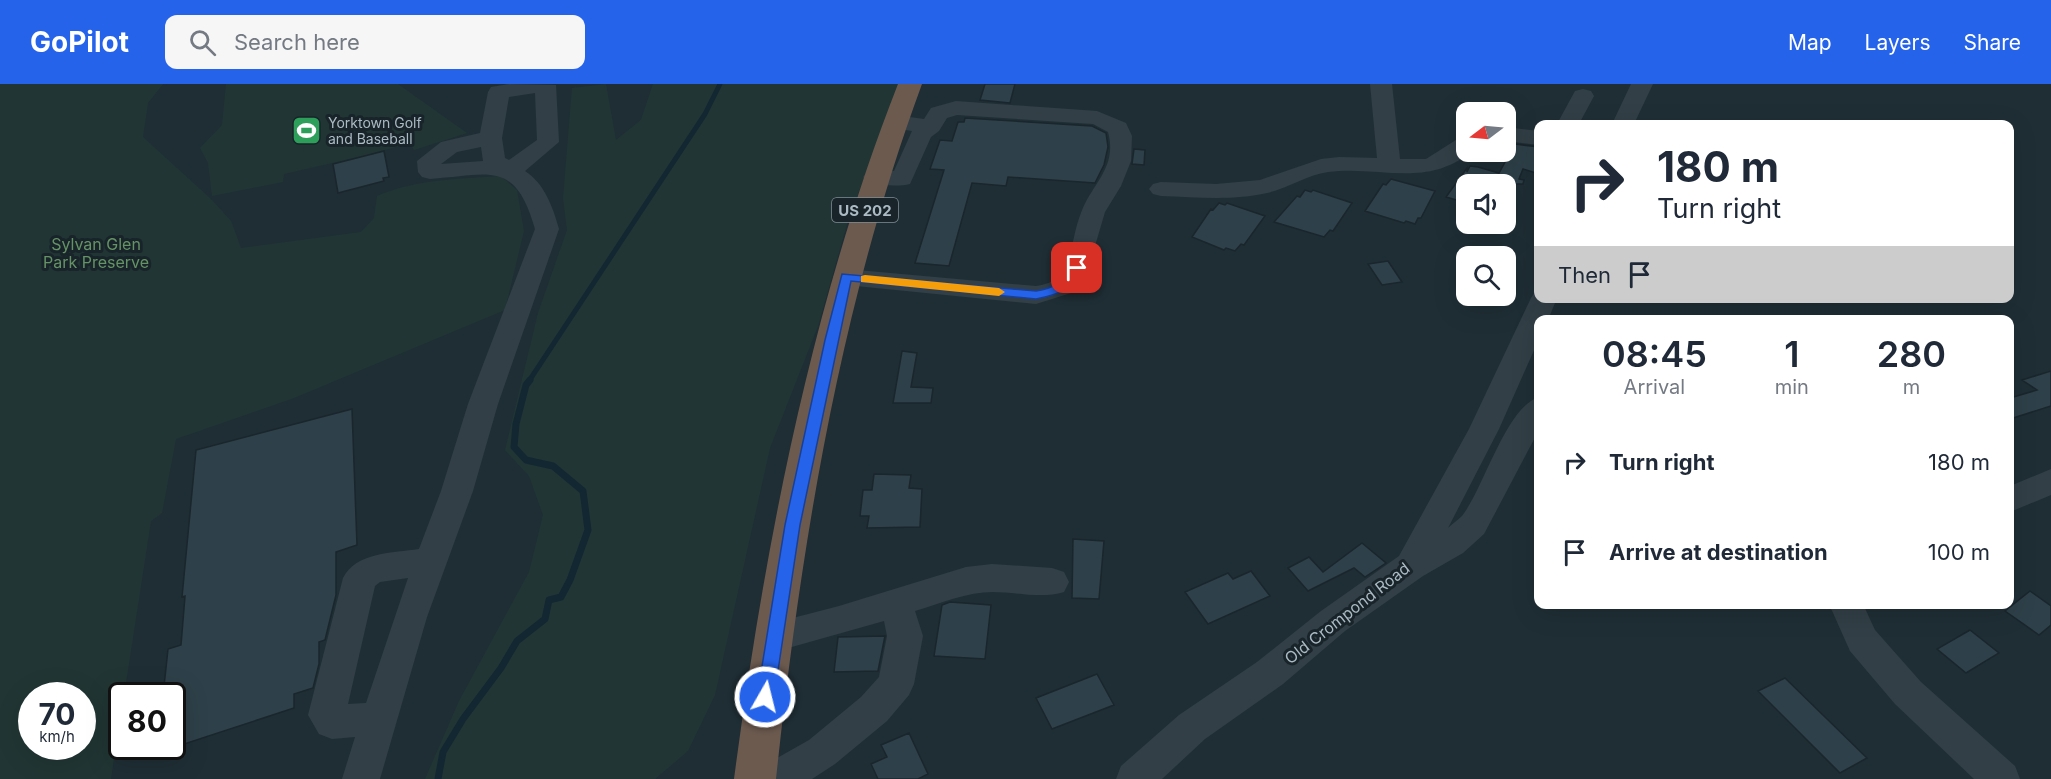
<!DOCTYPE html>
<html lang="en">
<head>
<meta charset="utf-8">
<style>
	:root { --surface:#fff; --page:#f6f6f7; --text:#1f2937; --muted:#747a83; --accent:#2563eb }
	body { margin:0; font-family:Inter,sans-serif; background:var(--page); color:var(--text); height:100vh; display:flex; flex-direction:column; font-size:22px; white-space:nowrap }
	* { box-sizing:border-box; margin:0 }
	p { font-size:20px; color:var(--muted) }
	.icon { flex:none; width:33px; height:33px; fill:none; stroke:currentColor; stroke-width:2; stroke-linecap:round; stroke-linejoin:round }
	.map { position:relative; flex:1; overflow:hidden }
	.details { position:absolute; left:1534px; top:231px; width:480px; height:294px; display:flex; flex-direction:column; background:var(--surface); border-radius:12px; box-shadow:0 6px 24px #0002 }
	.details>* { flex:none }
	.top-card { position:absolute; left:1534px; top:36px; width:480px; height:183px; border-radius:12px; box-shadow:0 6px 24px #0002; background:#fff; color:var(--text); overflow:hidden }
	.needle { width:39px; rotate:254deg }
	.tools { position:absolute; left:1456px; top:18px; display:grid; gap:12px }
	.tools a { display:grid; place-items:center; width:60px; height:60px; border-radius:12px; background:var(--surface); box-shadow:0 6px 24px #0002; font-size:30px }
	.speed { position:absolute; left:18px; top:598px; display:flex; gap:12px; font-size:30px; font-weight:700; text-align:center }
	.speed>* { display:grid; place-content:center; width:78px; height:78px; border-radius:50%; background:var(--surface); box-shadow:0 6px 24px #0002; line-height:1 }
	.speed small { font-size:15px; font-weight:400 }
	.speed .limit { border:3px solid #111; border-radius:9px; background:#fff; color:#111 }
	.pin { position:absolute; display:grid; place-items:center; width:51px; height:51px; color:#fff; margin:-26px; border-radius:12px; box-shadow:0 3px 9px #0006 }
	.me { position:absolute; width:66px; margin:-33px; rotate:8deg; stroke-linejoin:round; filter:drop-shadow(0 0 4px #0008) }
	.turn { display:flex; align-items:center; gap:21px; height:126px; padding:0 24px; font-size:27px }
	.turn .icon { width:78px; height:78px; stroke-width:2.5 }
	.turn b { display:block; font-size:42px; line-height:51px }
	.then { display:flex; align-items:center; height:57px; padding:0 24px; background:#0003; gap:12px; font-size:22px }
	.eta { display:flex; justify-content:space-evenly; align-items:center; height:102px; text-align:center }
	.eta b { font-size:36px; font-weight:600; line-height:42px }
	ul { padding:0; list-style:none }
	li { display:flex; align-items:center; gap:18px; height:90px; padding:0 24px }
	li div { flex:1 }
	li b { display:block; font-size:22px }
	li em { font-style:normal }
	header { display:flex; align-items:center; gap:36px; box-sizing:border-box; height:84px; padding:0 30px; background:var(--accent); color:#fff }
	header strong { font-size:28px }
	nav { display:flex; gap:33px; margin-inline-start:auto; font-size:21px }
	.search { width:420px; height:54px; background:var(--page); display:flex; align-items:center; gap:15px; box-sizing:border-box; padding:0 21px; border-radius:12px; color:var(--muted); font-size:22px }
	.map>svg:first-child { display:block }
</style>
</head>
<body>
<header>
<strong>GoPilot</strong>
<div class="search"><svg class="icon" aria-label="search" viewBox="0 0 24 24"><circle cx="10" cy="10" r="6"/><path d="M15 15l6 6"/></svg>Search here</div>
<nav><a>Map</a><a>Layers</a><a>Share</a></nav>
</header>
<div class="map">
<svg width="2051" height="695" viewBox="0 0 2051 695">
	<rect width="100%" height="100%" fill="#1f2e35"/>
	<!-- green -->
	<path fill="#213634" fill-rule="evenodd" d="M0,0H163L148,19L143,53L212,116L231,137L241,164L361,148L374,134L377,112C416,95 459,95 501,92L517,106L524,147L505,226L294,314L176,355L162,429L151,437L124,612H122L121,628L111,695H0ZM32,612H82V663H32Z
		M226,0H398L467,49L414,66L410,59L367,71L284,90L283,98L212,112L208,79L200,64L222,41Z
		M606,0L616,56L641,36L653,0H899L847,140L818,242L770,364L715,611L688,667L655,695H425L459,617L529,488L543,431L529,392L505,366L538,229L567,146L563,114L572,4Z"/>
	<g fill="none" stroke-linecap="round" stroke-linejoin="round">
		<!-- stream-far1 -->
		<path stroke="#132732" stroke-width="5" d="M529,297L705,30L720,0"/>
		<!-- stream -->
		<path stroke="#132732" stroke-width="7" d="M438,695L443,668L463,635L501,584L517,557L545,535L549,516L561,513L570,496L588,446L583,407L553,382L526,376L514,363L516,340L526,301L530,296"/>
	</g>
	<!-- building -->
	<path fill="#2e4049" stroke="#1a262c" stroke-width="1.5" d="M985,0H1015L1010,19L980,16Z
		M965,34L1092,42L1106,49L1108,63L1104,81L1095,99L1008,93L1006,102L972,99L949,182L915,179L944,86L930,85L940,56L952,57L958,38H964Z
		M1515,60L1539,63V90L1523,85L1519,95L1524,96L1523,100H1467V119L1446,113L1467,84V88L1470,82L1478,83L1499,89Z
		M1134,65L1145,66L1144,81L1132,80Z
		M384,67L389,93L383,94L384,97L338,109L333,80Z
		M1391,95L1435,107L1421,134H1418L1415,140L1406,137L1404,139L1365,127L1383,100L1386,101Z
		M1305,106L1311,108L1313,106L1352,119L1333,147L1330,146L1324,153L1274,138L1297,112L1300,113Z
		M1219,119L1225,121L1227,119L1265,132L1244,161L1241,160L1235,167L1226,164L1224,166L1192,153L1211,125L1213,126Z
		M1388,177L1402,198L1382,201L1368,180Z
		M902,267L917,269L911,303L933,304L931,319H893Z
		M2051,287V322L2010,335V314L2037,306L2022,296Z
		M352,325L357,461L336,468V511L325,556L319,558V580L313,604L294,610V624L172,664V612H163L168,565L181,561L185,512L182,513L196,366Z
		M874,390L911,391L909,404L922,405L920,443L867,444L869,432H860L863,406H872Z
		M1073,455L1104,457L1099,515L1072,514Z
		M1362,459L1386,479L1365,493L1354,484L1308,507L1288,484L1309,473L1323,488Z
		M1251,487L1270,512L1208,540L1185,508L1228,489L1233,495Z
		M2030,507L2051,522V541L2039,551L2005,527Z
		M950,518L991,521L985,575L934,572L942,521Z
		M1970,546L1999,569L1966,589L1937,565Z
		M885,552L878,587L834,588L838,553Z
		M1097,590L1114,621L1052,645L1036,614Z
		M1785,594L1867,674L1840,689L1758,607Z
		M909,649L928,690L918,695H878L871,680L887,673L881,661Z"/>
	<g fill="none" stroke-linecap="round" stroke-linejoin="round">
		<!-- minor -->
		<path fill="#323f46" fill-rule="evenodd" d="M509,0L556,1L559,58L525,87C544,99 553,123 559,145L498,320L473,407L427,533L380,695H342L355,653L332,655L319,650L308,631L343,494C356,468 393,469 419,465L441,407L468,320L535,145C515,75 490,91 430,95L422,93L418,88L417,77L441,58L480,49L488,8L491,3ZM535,9L537,56L509,76L505,74L502,54L509,13ZM481,63L483,77L441,80L457,68ZM408,494L366,619L348,620L375,502L380,498Z
			M1370,0H1392L1400,75H1426L1459,54L1467,52V68H1471C1424,105 1380,81 1328,88C1307,91 1288,104 1267,109C1233,117 1196,113 1161,112L1153,110L1149,105L1153,100L1161,98L1216,100L1260,96L1321,75L1339,73L1377,74Z
			M1631,0H1653L1634,40H1612Z
			M1583,5L1591,7L1594,12L1579,40H1557L1575,7Z
			M956,17L1097,27L1126,39L1132,52L1131,77L1121,102L1105,128L1087,189L1071,209L1036,220L846,201L837,199L833,193L837,187L846,185L1036,202C1045,201 1054,198 1060,190C1073,173 1073,148 1081,129C1091,100 1118,84 1108,48L1093,40L957,31L947,34L939,47L931,53L910,100C897,103 880,101 867,98L863,93L867,88L875,86L894,87L912,47L887,43L884,38L887,33L895,31L924,35L931,24Z
			M1506,43L1539,47V61L1506,57Z
			M1539,207V214H1557L1548,236H1539V255L1499,345L1448,444C1452,440 1458,436 1462,432C1484,404 1506,323 1539,313V346L1484,450L1463,469L1423,492L1345,547L1283,600L1205,655L1162,695H1116L1121,682L1179,631L1257,578L1321,527L1399,472L1469,345L1531,214L1535,208Z
			M2051,385V411L2010,428V402Z
			M992,480L1052,484L1064,488L1069,498L1064,508C1041,515 1017,508 993,508C967,508 941,519 915,527L923,552L914,600L909,611L887,637L835,680L812,695H758L763,682L809,656L861,613L879,593L887,552L884,537L774,568L762,564L756,553L762,542L839,522L966,483Z
			M1829,520H1863L1875,546L1921,598L2015,682L2020,695H1974L1895,620L1850,567Z"/>
		<!-- highway -->
		<path fill="#6c5a4f" fill-rule="evenodd" d="M898,0H922C840,222 801,460 776,695H734C765,460 811,222 898,0Z"/>
	</g>
	<!-- route -->
	<path fill="#2563eb" stroke="#184099" stroke-width="1.5" d="M1077,181L1083,184C1068,206 1062,210 1036,215L851,197L800,441L774,613L771,618L765,620L759,618L757,613L785,441L825,256L842,190L1036,207C1056,204 1061,198 1073,182Z"/>
	<!-- slow -->
	<path fill="#f59e0b" d="M865,191L999,204L1005,208L999,212L861,198V192Z"/>
	<!-- icons -->
	<defs>
		<symbol id="stadium-square" viewBox="-11 -11 22 22"><rect x="-9" y="-9" width="18" height="18" rx="4" fill="#2e9e5b" stroke="#18242a"/><path d="M0-5a6.5 5 0 1 0 0 10a6.5 5 0 1 0 0-10ZM-3.5-1.8h7v3.6h-7Z" fill="#fff"/></symbol>
	</defs>
	<g fill-rule="evenodd">
		<use href="#stadium-square" x="290" y="30" width="33" height="33"/>
	</g>
	<g text-anchor="middle" dominant-baseline="central" stroke-width="6" stroke-linejoin="round" paint-order="stroke">
		<!-- far-poi labels -->
		<g font-size="14" fill="#acbac3" stroke="#18242a" text-anchor="start">
			<text x="328" y="38">Yorktown Golf<tspan x="328" dy="16">and Baseball</tspan></text>
		</g>
		<!-- shield labels -->
		<rect fill="#18242a" stroke="#808d95" stroke-width="1.5" x="832" y="114" width="66" height="24" rx="4.5"/>
		<g font-size="15" font-weight="bold" fill="#acbac3">
			<text x="865" y="126">US 202</text>
		</g>
		<!-- park labels -->
		<g font-size="16" fill="#659365" stroke="#18242a">
			<text x="96" y="160">Sylvan Glen<tspan x="96" dy="18">Park Preserve</tspan></text>
		</g>
		<!-- street labels -->
		<g font-size="16" fill="#acbac3" stroke="#18242a">
			<text transform="translate(1347 529) rotate(-38)">Old Crompond Road</text>
		</g>
	</g>
</svg>
<div class="tools">
<a><svg class="needle" viewBox="-14 -14 28 28"><path d="M0-13l5 13h-10z" fill="#e53935"/><path d="M0 13l5-13h-10z" fill="#747a83"/></svg></a>
<a><svg class="icon" aria-label="sound" viewBox="0 0 24 24"><path d="M4 9h4l5-4v14l-5-4H4zM17 9q2 3 0 6"/></svg></a>
<a><svg class="icon" aria-label="search" viewBox="0 0 24 24"><circle cx="10" cy="10" r="6"/><path d="M15 15l6 6"/></svg></a>
</div>
<div class="speed"><div>70<small>km/h</small></div><div class="limit">80</div></div>
<div class="pin" style="left:1077px;top:184px;background:#d93025"><svg class="icon" aria-label="arrive" viewBox="0 0 24 24"><path d="M6 21V4h12l-3 4 3 4H6"/></svg></div>
<svg class="me" style="left:765px;top:613px" viewBox="-20 -20 40 40"><circle r="17" fill="#2563eb" stroke="#fff" stroke-width="3"/><path d="M0-11L8 9 0 5-8 9z" fill="#fff"/></svg>
<div class="top-card">
<div class="turn"><svg class="icon" aria-label="right" viewBox="0 0 24 24"><path d="M7 20v-9h11M14 6l5 5-5 5"/></svg><div><b>180 m</b>Turn right</div></div>
<div class="then">Then<svg class="icon" aria-label="arrive" viewBox="0 0 24 24"><path d="M6 21V4h12l-3 4 3 4H6"/></svg></div>
</div>
<section class="details">
<div class="eta">
<div><b>08:45</b><p>Arrival</p></div>
<div><b>1</b><p>min</p></div>
<div><b>280</b><p>m</p></div>
</div>
<ul>
<li><svg class="icon" aria-label="right" viewBox="0 0 24 24"><path d="M7 20v-9h11M14 6l5 5-5 5"/></svg><div><b>Turn right</b></div><em>180 m</em></li>
<li><svg class="icon" aria-label="arrive" viewBox="0 0 24 24"><path d="M6 21V4h12l-3 4 3 4H6"/></svg><div><b>Arrive at destination</b></div><em>100 m</em></li>
</ul>
</section>
</div>
</body>
</html>
